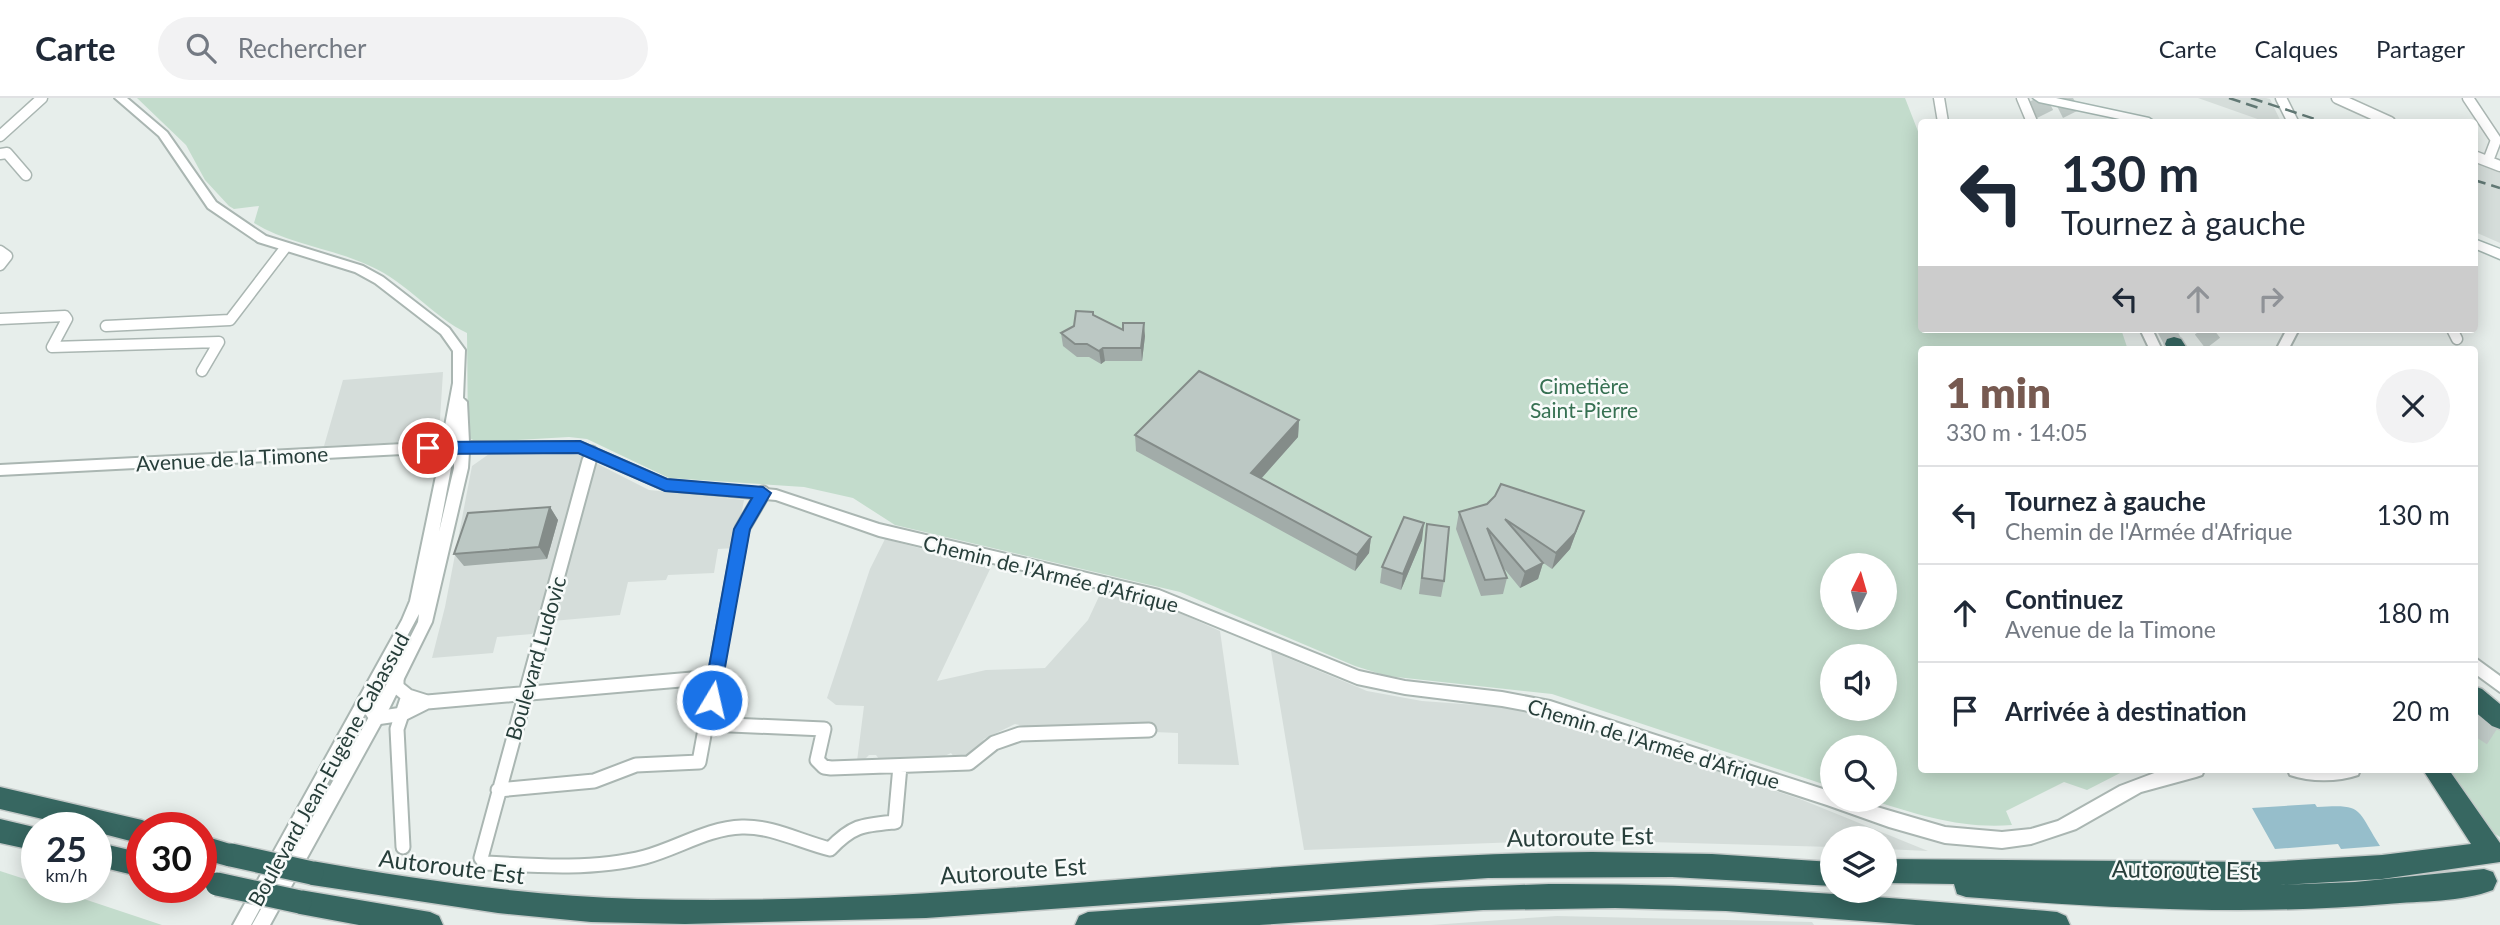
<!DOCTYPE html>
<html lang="fr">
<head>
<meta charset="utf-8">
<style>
	:root { --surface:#fff; --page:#f2f2f3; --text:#1f2937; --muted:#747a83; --line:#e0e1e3; --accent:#775a51 }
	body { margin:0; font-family:Lato,sans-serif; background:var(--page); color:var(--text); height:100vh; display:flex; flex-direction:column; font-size:26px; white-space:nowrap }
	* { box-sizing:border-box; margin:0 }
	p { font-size:23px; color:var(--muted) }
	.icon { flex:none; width:38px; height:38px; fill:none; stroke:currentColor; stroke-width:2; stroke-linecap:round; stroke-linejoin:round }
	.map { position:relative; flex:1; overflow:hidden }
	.sheet { position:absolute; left:1918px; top:248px; width:560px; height:427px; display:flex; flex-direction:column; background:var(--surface); border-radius:7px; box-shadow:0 4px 18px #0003 }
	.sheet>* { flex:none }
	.banner { position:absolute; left:1918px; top:21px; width:560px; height:214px; border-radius:7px; box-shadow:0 4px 18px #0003; background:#fff; color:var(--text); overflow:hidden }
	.needle { width:46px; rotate:5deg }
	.buttons { position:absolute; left:1820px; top:455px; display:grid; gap:14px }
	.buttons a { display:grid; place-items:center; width:77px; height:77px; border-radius:50%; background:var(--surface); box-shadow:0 4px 18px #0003; font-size:35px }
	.speed { position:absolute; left:21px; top:714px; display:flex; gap:14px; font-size:35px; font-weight:700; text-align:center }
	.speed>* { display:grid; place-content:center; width:91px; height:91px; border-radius:50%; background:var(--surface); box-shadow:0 4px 18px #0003; line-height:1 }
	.speed small { font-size:18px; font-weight:400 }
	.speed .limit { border:10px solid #d22; background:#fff; color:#111 }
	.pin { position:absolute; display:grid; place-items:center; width:60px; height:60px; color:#fff; margin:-30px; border:4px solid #fff; border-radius:50%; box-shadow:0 2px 7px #0007 }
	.me { position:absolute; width:77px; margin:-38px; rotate:9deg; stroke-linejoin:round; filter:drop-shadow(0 0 5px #0008) }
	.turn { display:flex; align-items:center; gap:24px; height:147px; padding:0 28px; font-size:32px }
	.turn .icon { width:91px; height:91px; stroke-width:2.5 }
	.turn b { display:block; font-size:49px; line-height:60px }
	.lanes { display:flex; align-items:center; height:66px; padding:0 28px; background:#0003; justify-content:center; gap:35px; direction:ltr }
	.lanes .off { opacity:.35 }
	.round { display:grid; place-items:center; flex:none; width:74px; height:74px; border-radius:37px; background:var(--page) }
	.headline { display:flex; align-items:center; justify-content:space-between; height:119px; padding:0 28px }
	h1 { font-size:42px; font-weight:800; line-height:52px; color:var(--accent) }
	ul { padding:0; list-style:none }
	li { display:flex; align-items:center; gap:21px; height:98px; padding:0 28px; border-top:2px solid var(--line) }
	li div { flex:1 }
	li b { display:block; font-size:26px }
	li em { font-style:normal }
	header { display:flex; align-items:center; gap:42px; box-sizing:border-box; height:98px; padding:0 35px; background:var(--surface); border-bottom:2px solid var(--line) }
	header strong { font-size:33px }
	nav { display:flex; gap:38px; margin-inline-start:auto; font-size:24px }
	.search { width:490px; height:63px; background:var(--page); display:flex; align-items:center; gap:18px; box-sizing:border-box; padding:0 24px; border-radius:38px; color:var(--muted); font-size:26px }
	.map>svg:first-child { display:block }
</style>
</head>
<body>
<header>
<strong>Carte</strong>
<div class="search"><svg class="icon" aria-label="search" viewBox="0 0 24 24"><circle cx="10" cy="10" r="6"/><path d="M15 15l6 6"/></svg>Rechercher</div>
<nav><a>Carte</a><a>Calques</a><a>Partager</a></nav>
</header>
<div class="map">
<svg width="2500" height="827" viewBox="0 0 2500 827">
	<rect width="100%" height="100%" fill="#e7eeeb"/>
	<!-- built -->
	<path fill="#d5ddda" d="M2198,0H2266L2270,1L2281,24H2266Z
		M2475,65L2500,74V145L2475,134Z
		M443,274L439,337L432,343L324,348L343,282Z
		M562,355L580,357L649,392L744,402L735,450L718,451L714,475L668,477L666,482L628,484L620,517L541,524L532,536L497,539L493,555L432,560L445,509L472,368L489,356Z
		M885,441L991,469L937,583L986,572L1045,570L1088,522L1102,492L1136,500L1146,509L1165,515L1168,512L1180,515L1220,533L1239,667L1178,666V635L1154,634L1155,626L1038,631L1015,626L984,641L970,660H955L951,655L936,662L879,661L876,657H869L863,663H857L864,608L836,607L827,600L870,471Z
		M1271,553L1367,593L1422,603L1517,610L1571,625L1800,701L1928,753L1885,751V740H1832V749L1573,742L1304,752Z
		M1557,818L1812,824L1814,827H1431Z"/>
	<!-- green -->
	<path fill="#c3dccc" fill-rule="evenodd" d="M137,0H1905L1921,41L1922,231H2121L2128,252H1922V672H2126L2087,692L2064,684L2006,713L2012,727C1962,731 1918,717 1872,702H1885V649H1832V689L1552,596L1387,578L1355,568L1180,494L895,427L853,400L804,389L669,380L587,341L569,339L479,344L468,340L467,235C433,219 407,184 370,168C332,150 290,147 254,125L259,108L234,111L229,108L205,82L186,47ZM1832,467H1885V520H1832ZM1832,558H1885V611H1832Z
		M2475,608L2500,631V739L2492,734L2450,672H2474Z
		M0,773L37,785V789H48L162,827H0Z"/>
	<!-- water -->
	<path fill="#96becb" d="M2315,706L2317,709C2364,706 2356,710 2380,748L2341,751L2338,746L2275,751L2252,710Z"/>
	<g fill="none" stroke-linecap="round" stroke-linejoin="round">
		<!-- motorway-tunnel-far1 -->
		<path stroke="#c1cbc8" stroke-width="18" stroke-dasharray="18 9" stroke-linecap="butt" d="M2037,0L2049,24
			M2063,0L2075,24
			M2166,231L2174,246
			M2202,231L2218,252"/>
		<!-- motorway-tunnel -->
		<path stroke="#c1cbc8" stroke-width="23" stroke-dasharray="23 11" stroke-linecap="butt" d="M2474,624L2500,641"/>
		<defs>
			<path id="minor-far1" d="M1939,0L1943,24
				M2022,0L2032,24
				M2281,0L2293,24
				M2337,0L2390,24
				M2468,0L2496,42L2488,63
				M0,38L42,0
				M0,56L7,55L26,77
				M2474,58L2500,68
				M0,153L7,158L0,167
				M0,221L65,218L67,221L52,249L219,244L202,273
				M106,228L230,222L285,150
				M2452,231L2457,241
				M589,365L592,353"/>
			<path id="minor" d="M589,363L481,760L485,765C537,768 595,772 645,759C678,750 708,730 742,729C772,728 801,744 830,751C853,727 863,727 895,724L900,668
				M397,580V589L408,598L427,604L715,579
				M378,586L370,611L376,620L403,616L427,604
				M708,626L824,631L817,662L824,669L831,670L969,665L994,645L1020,636L1149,632
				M498,692L594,683L636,667L699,664L742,431L763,395
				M403,749L397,631L408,598"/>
			<path id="tertiary" d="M115,0H127L167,34L216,104L266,138L363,168L383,179L449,230L465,252L463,300L467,304L469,344H580L667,382L776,392L879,426L1159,492L1359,573L1405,583L1502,594L1550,603L1832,694V702H1853L1945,729L2002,734L2031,731L2058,723L2120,688L2157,674L2204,672L2202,677L2196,679L2141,694L2076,731L2031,746L2002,750L1945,745L1889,729L1827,707L1550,617L1502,608L1405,596L1357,586L1157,504L879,438L776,402L665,392L579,354H469L468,370L432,524L389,611L270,827H252L379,601L418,524L419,516L251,827H233L402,522L410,503L441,354L0,377V367L442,344L453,285V253L441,236L375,185L355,174L258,144L208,110L159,38ZM454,354V370L439,434Z
				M2140,231H2152L2162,252H2150Z
				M2287,231H2299L2288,252H2276Z
				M2474,559L2500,578V594L2474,575Z
				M2288,672H2360L2358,677C2338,684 2310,684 2290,677Z"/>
			<path id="secondary" d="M2033,0H2056L2149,20L2155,24H2134L2039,4Z
				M2474,141L2500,151V161L2474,150Z"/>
			<path id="motorway" d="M2174,239L2181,241L2188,252H2168L2165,246L2167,241Z
				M2474,588L2482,591L2500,606V631L2492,628L2474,613Z
				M2423,672H2449L2500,745V764L2382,781L2280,787L2355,784L2484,771L2493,774L2497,783L2493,792C2462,804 2421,803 2387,806C2247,818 2106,810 1966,799L1957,796L1954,786L1885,785V761L2266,764L2382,757L2471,746Z
				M0,689L142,722L151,726L153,730H142V746L96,734V730H81L0,711Z
				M0,721L38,730L37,753L0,745Z
				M201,737L240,749L244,757L240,765L231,769L201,761Z
				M96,744L142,755V779L96,768Z
				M1592,754L1712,756L1832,764V788L1672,779L1488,780L926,820L685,826L591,824L498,815L312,787L303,784L299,775L303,766L312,763C420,782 529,798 638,801C957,810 1274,757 1592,754Z
				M1549,786C1719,785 1888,799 2057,814L2066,818L2070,827H1916L1726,813L1615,810L1483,812L1259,827H1075L1079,818L1088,814L1417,791Z
				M300,792L430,814L439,818L443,827H359L300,816L291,813L287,804L291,795Z"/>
		</defs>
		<!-- minor-far1 casing -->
		<use href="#minor-far1" stroke="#aab6b2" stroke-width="13"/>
		<!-- minor casing -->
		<use href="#minor" stroke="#aab6b2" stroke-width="17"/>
		<!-- tertiary casing -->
		<use href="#tertiary" stroke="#aab6b2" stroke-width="4"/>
		<!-- secondary casing -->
		<use href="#secondary" stroke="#a3b5b0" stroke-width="3"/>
		<!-- motorway casing -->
		<use href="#motorway" stroke="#c3c9c8" stroke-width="3"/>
		<!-- minor-far1 -->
		<use href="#minor-far1" stroke="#fff" stroke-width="10"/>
		<!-- minor -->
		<use href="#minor" stroke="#fff" stroke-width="13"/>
		<!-- tertiary -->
		<use href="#tertiary" fill="#fff" fill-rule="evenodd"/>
		<!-- secondary -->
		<use href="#secondary" fill="#fff" fill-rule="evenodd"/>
		<!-- motorway -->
		<use href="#motorway" fill="#376761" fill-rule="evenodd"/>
		<!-- rail -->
		<path stroke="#627975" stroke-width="2.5" stroke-dasharray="12 6" stroke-linecap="butt" d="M2229,0L2259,10
			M2251,0L2324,24
			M2474,82L2500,90"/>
		<defs>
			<path id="motorway-bridge" d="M231,757L312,775
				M217,786L300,804"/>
		</defs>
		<!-- motorway-bridge casing -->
		<use href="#motorway-bridge" stroke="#c3c9c8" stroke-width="26" stroke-linecap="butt"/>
		<!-- motorway-bridge -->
		<use href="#motorway-bridge" stroke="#376761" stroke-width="23"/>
	</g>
	<!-- wall -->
	<path fill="#a2aca9" d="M1094,217L1123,232L1145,238L1142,263H1105L1101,266L1089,259H1077L1063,248L1061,235Z
		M1299,322L1298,339L1261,381L1371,439L1369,455L1355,473L1136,353L1135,337Z
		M550,409L558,422L547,461L464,468L454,456Z
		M1584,413L1570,451L1552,471L1542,464L1543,465L1538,481L1520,490L1502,468L1507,480L1503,496L1481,498L1456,431L1459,414Z
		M1427,426L1444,483L1441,499L1419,496Z
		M1422,442L1401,492L1380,485L1382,469Z"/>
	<!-- shaded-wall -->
	<path fill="#848c89" d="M1144,225L1145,238L1142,263L1141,250Z
		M1103,250L1105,263L1101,266L1099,253Z
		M1299,322L1298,339L1251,392V375Z
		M550,409L558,422L547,461L539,449Z
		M1584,413L1570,451L1552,471L1556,455Z
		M1424,425L1422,442L1401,492L1403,476Z
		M1371,439L1369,455L1355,473L1357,457Z
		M1543,465L1538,481L1520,490L1525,474Z"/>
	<!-- building -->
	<path fill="#bcc8c4" stroke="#848c89" stroke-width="2" d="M1076,213L1093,214V217L1123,232V225H1144L1141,250H1103L1099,253L1087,246H1075L1061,235L1074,228Z
		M1199,273L1299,322L1251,375L1371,439L1357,457L1135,337Z
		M1501,386L1584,413L1575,435L1556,455L1505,421L1543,465L1525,474L1487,430L1507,480L1485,482L1459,414L1487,406L1495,398Z
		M550,409L539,449L454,456L468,415Z
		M1404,419L1424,425L1403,476L1382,469Z
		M1427,426L1449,429L1444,483L1422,480Z"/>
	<!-- route -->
	<path fill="#1a73e8" stroke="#114b97" stroke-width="2" d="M580,343L667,381L763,389L771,395L750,431L718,608L712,610L705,608L703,602L734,431L752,400L665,393L578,355L428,356L420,350L428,344Z"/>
	<g text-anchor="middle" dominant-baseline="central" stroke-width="5" stroke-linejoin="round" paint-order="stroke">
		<!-- park labels -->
		<g font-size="21" fill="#367052" stroke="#f7faf9">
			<text x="1584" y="287">Cimetière<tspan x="1584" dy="24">Saint-Pierre</tspan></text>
		</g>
		<!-- street labels -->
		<g font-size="21" fill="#273e3a" stroke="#f7faf9">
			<text transform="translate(232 360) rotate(-3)">Avenue de la Timone</text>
			<text transform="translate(1051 475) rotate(14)">Chemin de l'Armée d'Afrique</text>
			<text transform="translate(535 560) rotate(-74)">Boulevard Ludovic</text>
			<text transform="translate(1654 645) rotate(17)">Chemin de l'Armée d'Afrique</text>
			<text transform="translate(328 671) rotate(-61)">Boulevard Jean-Eugène Cabassud</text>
		</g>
		<!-- near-street labels -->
		<g font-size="24" fill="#273e3a" stroke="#f7faf9">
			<text transform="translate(1580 738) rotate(-1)">Autoroute Est</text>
			<text transform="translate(452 768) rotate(7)">Autoroute Est</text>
			<text transform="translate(2185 771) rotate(1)">Autoroute Est</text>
			<text transform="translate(1013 772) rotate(-4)">Autoroute Est</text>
		</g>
	</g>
</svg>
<div class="buttons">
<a><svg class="needle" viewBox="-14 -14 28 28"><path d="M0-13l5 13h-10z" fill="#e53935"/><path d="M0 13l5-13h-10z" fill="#747a83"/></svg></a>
<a><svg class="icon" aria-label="sound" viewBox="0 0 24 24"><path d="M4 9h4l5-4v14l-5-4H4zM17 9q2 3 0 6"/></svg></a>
<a><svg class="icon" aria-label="search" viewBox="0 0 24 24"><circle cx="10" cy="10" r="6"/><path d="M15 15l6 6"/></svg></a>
<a><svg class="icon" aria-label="layers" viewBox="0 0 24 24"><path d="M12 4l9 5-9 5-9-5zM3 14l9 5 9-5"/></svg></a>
</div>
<div class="speed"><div>25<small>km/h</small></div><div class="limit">30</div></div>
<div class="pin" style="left:428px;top:350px;background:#d93025"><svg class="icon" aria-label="arrive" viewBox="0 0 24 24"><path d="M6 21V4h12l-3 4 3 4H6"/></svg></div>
<svg class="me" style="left:712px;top:602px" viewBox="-20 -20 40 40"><circle r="17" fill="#1a73e8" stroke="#fff" stroke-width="3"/><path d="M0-11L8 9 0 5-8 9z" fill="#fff"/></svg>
<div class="banner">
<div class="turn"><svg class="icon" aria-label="left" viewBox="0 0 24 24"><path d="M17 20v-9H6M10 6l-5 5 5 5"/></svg><div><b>130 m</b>Tournez à gauche</div></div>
<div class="lanes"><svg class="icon" aria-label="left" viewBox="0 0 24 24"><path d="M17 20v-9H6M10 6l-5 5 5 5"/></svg><svg class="icon off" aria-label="ahead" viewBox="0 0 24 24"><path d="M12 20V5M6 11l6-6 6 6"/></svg><svg class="icon off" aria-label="right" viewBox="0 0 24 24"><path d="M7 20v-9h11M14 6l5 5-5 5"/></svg></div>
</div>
<section class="sheet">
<div class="headline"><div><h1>1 min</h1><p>330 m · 14:05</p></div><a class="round"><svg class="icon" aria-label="close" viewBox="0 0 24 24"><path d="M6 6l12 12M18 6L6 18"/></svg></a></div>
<ul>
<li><svg class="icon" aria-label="left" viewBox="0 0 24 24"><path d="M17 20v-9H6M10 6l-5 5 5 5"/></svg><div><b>Tournez à gauche</b><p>Chemin de l'Armée d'Afrique</p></div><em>130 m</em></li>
<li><svg class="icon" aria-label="ahead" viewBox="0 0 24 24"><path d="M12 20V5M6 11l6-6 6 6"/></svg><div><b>Continuez</b><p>Avenue de la Timone</p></div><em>180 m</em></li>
<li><svg class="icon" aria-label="arrive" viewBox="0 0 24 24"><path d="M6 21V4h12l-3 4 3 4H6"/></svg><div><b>Arrivée à destination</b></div><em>20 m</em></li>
</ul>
</section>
</div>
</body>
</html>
